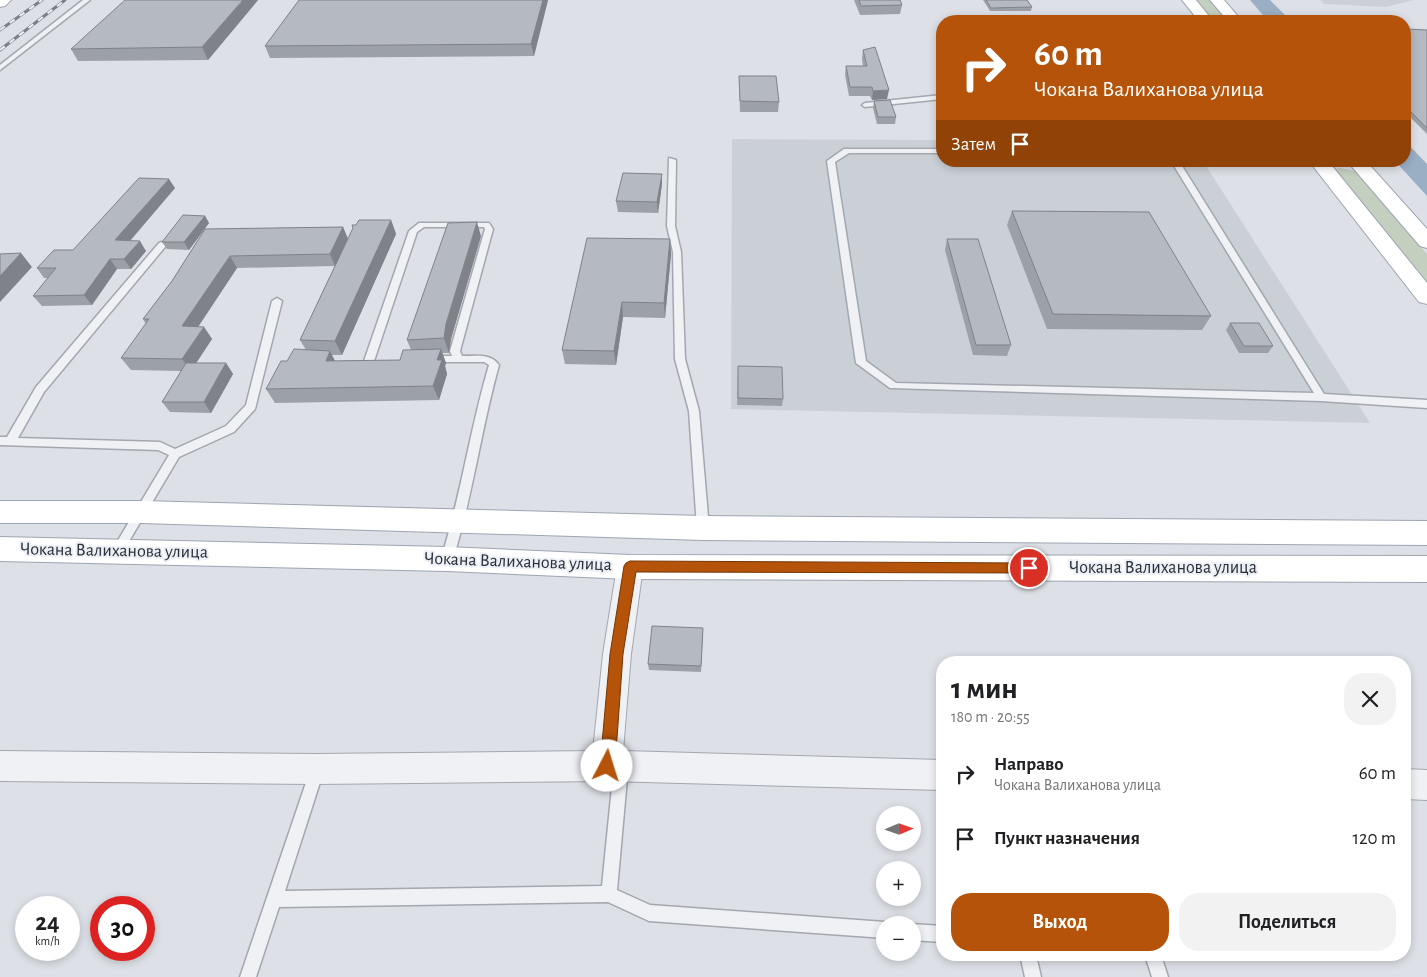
<!DOCTYPE html>
<html lang="ru">
<head>
<meta charset="utf-8">
<style>
	:root { --surface:#fff; --page:#f2f2f2; --text:#202124; --muted:#757577; --accent:#b45309 }
	body { margin:0; font-family:"Alegreya Sans",sans-serif; background:var(--page); color:var(--text); height:100vh; display:flex; flex-direction:column; font-size:19px; white-space:nowrap }
	* { box-sizing:border-box; margin:0 }
	p { font-size:16px; color:var(--muted) }
	.icon { flex:none; width:28px; height:28px; fill:none; stroke:currentColor; stroke-width:2; stroke-linecap:round; stroke-linejoin:round }
	.map { position:relative; flex:1; overflow:hidden }
	.details { position:absolute; left:936px; top:656px; width:475px; height:305px; display:flex; flex-direction:column; background:var(--surface); border-radius:20px; box-shadow:0 2px 8px #0003 }
	.details>* { flex:none }
	.guide { position:absolute; left:936px; top:15px; width:475px; height:152px; border-radius:20px; box-shadow:0 2px 8px #0003; background:#b45309; color:#fff; overflow:hidden }
	.needle { width:32px; rotate:88deg }
	.tools { position:absolute; left:876px; top:806px; display:grid; gap:10px }
	.tools a { display:grid; place-items:center; width:45px; height:45px; border-radius:50%; background:var(--surface); box-shadow:0 2px 8px #0003; font-size:25px }
	.speed { position:absolute; left:15px; top:896px; display:flex; gap:10px; font-size:25px; font-weight:700; text-align:center }
	.speed>* { display:grid; place-content:center; width:65px; height:65px; border-radius:50%; background:var(--surface); box-shadow:0 2px 8px #0003; line-height:1 }
	.speed small { font-size:12px; font-weight:400 }
	.speed .limit { border:8px solid #d22; background:#fff; color:#111 }
	.pin { position:absolute; display:grid; place-items:center; width:42px; height:42px; color:#fff; margin:-21px; border:2px solid #fff; border-radius:50%; box-shadow:0 1px 5px #0007 }
	.me { position:absolute; width:55px; margin:-28px; rotate:5deg; stroke-linejoin:round; filter:drop-shadow(0 0 4px #0008) }
	.turn { display:flex; align-items:center; gap:18px; height:105px; padding:0 15px; font-size:22px }
	.turn .icon { width:65px; height:65px; stroke-width:2.5 }
	.turn b { display:block; font-size:35px; line-height:42px }
	.then { display:flex; align-items:center; height:48px; padding:0 15px; background:#0003; gap:10px; font-size:19px }
	.round { display:grid; place-items:center; flex:none; width:52px; height:52px; border-radius:20px; background:var(--page) }
	.overview { display:flex; align-items:center; justify-content:space-between; height:85px; padding:0 15px }
	h1 { font-size:30px; font-weight:700; line-height:38px }
	.cta { display:flex; gap:10px; margin-top:auto; padding:10px 15px }
	.cta a { flex:1; height:58px; border-radius:20px; background:var(--accent); color:#fff; font-size:20px; font-weight:700; line-height:58px; text-align:center }
	.cta a+a { background:var(--page); color:var(--text) }
	ul { padding:0; list-style:none }
	li { display:flex; align-items:center; gap:15px; height:65px; padding:0 15px }
	li div { flex:1 }
	li b { display:block; font-size:19px }
	li em { font-style:normal }
	.map>svg:first-child { display:block }
</style>
</head>
<body>
<div class="map">
<svg width="1427" height="977" viewBox="0 0 1427 977">
	<rect width="100%" height="100%" fill="#dde0e6"/>
	<!-- built -->
	<path fill="#cbd0d7" d="M1320,0H1414L1386,7L1324,4Z
		M732,139L942,140V161H1203L1370,423L731,409Z"/>
	<!-- green -->
	<path fill="#c3cfbf" d="M1196,0H1210L1228,21H1214Z
		M1340,168L1355,171L1359,175L1427,254V283L1337,173L1336,169Z"/>
	<!-- water -->
	<path fill="#9aaec4" d="M1250,0H1270L1291,21H1268Z
		M1405,141L1427,164V196L1395,161H1405Z"/>
	<g fill="none" stroke-linecap="round" stroke-linejoin="round">
		<defs>
			<path id="service" d="M83,0H90L0,70V65Z
				M942,95V99L865,107L862,105L865,103Z
				M844,149H942V153H849L835,162L866,361L896,383L1314,393L1171,161H1179L1324,394L1427,400V408L1321,401L890,388L856,363L827,161Z
				M669,158L676,160L675,226L681,252L685,359L699,411L709,528L707,531H699L697,528L689,411L675,359L673,252L667,226Z
				M419,223H489L493,229L460,351L462,356C475,356 491,353 499,365C481,429 473,495 453,559L451,563L447,564L443,563L441,559C461,495 470,429 489,365L484,362H430L425,359L430,356H452L450,351L485,229L484,227H424L417,232L374,361L369,364L364,361L409,231Z
				M162,242L166,245L165,247L44,392L18,438L160,442L175,449L226,426L246,405L272,301L277,298L282,301L255,409L234,432L179,457L122,553L118,555L114,553L112,550L114,547L169,455L158,450L0,445V437H7L36,387L159,243Z
				M621,760L626,762L628,767L617,890L650,905L885,922L891,925H885V938L649,921L608,902L279,907L256,977H240L312,765L317,763L322,765L324,770L285,891L602,886L614,767L616,762Z
				M912,924L942,926V942L912,940V925H909Z
				M1020,955H1036L1041,977H1025Z
				M1145,955H1161L1168,977H1152Z"/>
			<path id="minor" d="M630,556L639,559L643,567L631,654L623,751L942,760V790L607,781L317,784L0,781V751L317,754L593,751L603,654L617,567L621,559Z
				M1405,769L1427,770V800L1405,799Z"/>
			<path id="primary" d="M0,0H11L5,6L0,7Z
				M1182,0H1196L1213,21H1199Z
				M1210,0H1224L1242,21H1228Z
				M1309,161H1328L1427,283V304L1419,302Z
				M1347,161H1366L1427,229V248L1420,246Z
				M0,501H141L703,516L1427,521V545L703,540L141,523H0Z
				M0,537L447,547L630,555L1427,556V582L630,579L447,571L0,561Z"/>
		</defs>
		<!-- service casing -->
		<use href="#service" stroke="#a3a7af" stroke-width="3"/>
		<!-- minor casing -->
		<use href="#minor" stroke="#a3a7af" stroke-width="2"/>
		<!-- primary casing -->
		<use href="#primary" stroke="#9da5b1" stroke-width="2"/>
		<!-- service -->
		<use href="#service" fill="#eff1f5" fill-rule="evenodd"/>
		<!-- minor -->
		<use href="#minor" fill="#eff1f5" fill-rule="evenodd"/>
		<!-- primary -->
		<use href="#primary" fill="#fff" fill-rule="evenodd"/>
		<defs>
			<path id="rail" d="M0,30L42,0
				M0,50L65,0"/>
		</defs>
		<!-- rail casing -->
		<use href="#rail" stroke="#78808e" stroke-width="3"/>
		<!-- rail -->
		<use href="#rail" stroke="#eceff4" stroke-width="2" stroke-dasharray="6" stroke-linecap="butt"/>
	</g>
	<!-- wall -->
	<path fill="#9ca0a7" d="M258,0L208,60L78,61L71,49Z
		M299,0H548L534,56L270,58L265,46Z
		M854,0H900L902,5L900,14L860,15Z
		M983,0H1027L1032,7L1031,11H990Z
		M1405,29L1427,30V134L1405,112Z
		M863,50L887,99L872,100L870,96H849L845,75L846,66H863L862,59Z
		M739,76L779,102L778,112H740Z
		M874,101L896,117L895,124H877L873,108Z
		M662,184L658,213L618,212L616,201Z
		M175,188L130,241L146,251L131,269H117L92,305L42,306L33,296L48,278H44L37,268L73,250Z
		M1012,211L1211,316L1202,330L1047,329L1007,225Z
		M205,216L209,223L189,250L167,249L162,242Z
		M391,220L396,234L342,355H332L335,361L400,360L411,350L407,340L481,236L451,339L449,353H442L446,363L445,366L447,374L439,400L275,403L266,389L287,361L306,350L300,340L335,266L237,268L198,327H204L212,339L196,363H226L233,374L211,413L170,412L162,402L181,371L131,370L121,358L146,324L143,319L172,281L205,229L343,227L348,239L356,225Z
		M670,239L671,254L665,318L623,317L616,365L565,364L562,350Z
		M947,239L1011,345L1007,356L973,355L945,250Z
		M1230,323L1273,346L1268,353H1239L1226,330Z
		M738,366L783,399L782,406L737,405Z
		M703,634L701,672L649,670L648,664Z"/>
	<!-- shaded-wall -->
	<path fill="#7f8288" d="M243,0H258L208,60L202,47Z
		M543,0H548L534,56L531,44Z
		M889,90L887,99L872,100L873,91Z
		M662,174V184L658,213L657,202Z
		M169,179L175,188L122,250L115,240Z
		M205,216L209,223L189,250L184,242Z
		M391,220L396,234L342,355L335,341Z
		M477,222L481,236L451,339L449,353L444,338L446,324Z
		M343,227L348,239L335,266L330,254Z
		M670,239L671,254L665,318L664,303Z
		M140,241L146,251L131,269L124,259Z
		M21,253L32,267L0,302V276Z
		M230,256L237,268L190,339L182,326Z
		M110,259L117,269L92,305L84,295Z
		M622,302L623,317L616,365L614,351Z
		M204,327L212,339L191,371L182,359Z
		M441,349L446,363L445,366L447,374L439,400L433,386L437,360Z
		M330,351L337,365L326,361Z
		M226,363L233,374L211,413L204,402Z"/>
	<!-- building -->
	<path fill="#b5bac2" stroke="#7f8288" d="M125,0H243L202,47L71,49Z
		M299,0H543L531,44L265,46Z
		M859,0H900L902,5L861,6Z
		M986,0H1027L1032,7L991,8Z
		M1405,29L1427,30V128L1405,106Z
		M875,47L889,90L873,91L872,87H850L846,66H867L863,50Z
		M739,76H776L779,102L740,101Z
		M890,100L896,117H878L874,101Z
		M623,173L662,174L657,202L616,201Z
		M139,178L169,179L115,240L140,241L124,259H110L84,295L33,296L56,268H37L54,250H73Z
		M1012,211L1149,212L1211,316L1053,314Z
		M183,215L205,216L184,242H162Z
		M359,220H391L335,341L300,340L353,228L352,225H356Z
		M477,222L446,324L444,338L407,340L448,223Z
		M343,227L330,254L230,256L182,326L204,327L182,359L121,358L149,319H143L172,281L205,229Z
		M587,238L670,239L664,303L622,302L614,351L562,350Z
		M947,239H978L1011,345H976Z
		M21,253L0,276V254Z
		M1230,323H1259L1273,346H1244Z
		M294,349L330,351L326,361L400,360L403,350L441,349L437,360H442L433,386L266,389L281,361H287Z
		M186,363H226L204,402H162Z
		M738,366L782,367L783,399L738,398Z
		M652,626L703,628L701,666L648,664Z"/>
	<!-- route -->
	<path fill="#b45309" stroke="#753606" d="M630,561L1029,563L1033,564L1035,568L1033,572L1029,573L636,572L623,654L615,766L612,771L607,773L602,771L600,766L610,654L624,566L626,563Z"/>
	<g text-anchor="middle" dominant-baseline="central" stroke-width="4" stroke-linejoin="round" paint-order="stroke">
		<!-- street labels -->
		<g font-size="18" fill="#282f3b" stroke="#eceff4">
			<text transform="translate(114 551) rotate(1)">Чокана Валиханова улица</text>
			<text transform="translate(518 562) rotate(2)">Чокана Валиханова улица</text>
			<text x="1163" y="568">Чокана Валиханова улица</text>
		</g>
	</g>
</svg>
<div class="tools">
<a><svg class="needle" viewBox="-14 -14 28 28"><path d="M0-13l5 13h-10z" fill="#e53935"/><path d="M0 13l5-13h-10z" fill="#757577"/></svg></a>
<a>+</a>
<a>−</a>
</div>
<div class="speed"><div>24<small>km/h</small></div><div class="limit">30</div></div>
<div class="pin" style="left:1029px;top:568px;background:#d93025"><svg class="icon" aria-label="arrive" viewBox="0 0 24 24"><path d="M6 21V4h12l-3 4 3 4H6"/></svg></div>
<svg class="me" style="left:607px;top:766px" viewBox="-20 -20 40 40"><circle r="19" fill="#fff"/><path d="M0-13L10 11 0 6-10 11z" fill="#b45309"/></svg>
<div class="guide">
<div class="turn"><svg class="icon" aria-label="right" viewBox="0 0 24 24"><path d="M7 20v-9h11M14 6l5 5-5 5"/></svg><div><b>60 m</b>Чокана Валиханова улица</div></div>
<div class="then">Затем<svg class="icon" aria-label="arrive" viewBox="0 0 24 24"><path d="M6 21V4h12l-3 4 3 4H6"/></svg></div>
</div>
<section class="details">
<div class="overview"><div><h1>1 мин</h1><p>180 m · 20:55</p></div><a class="round"><svg class="icon" aria-label="close" viewBox="0 0 24 24"><path d="M6 6l12 12M18 6L6 18"/></svg></a></div>
<ul>
<li><svg class="icon" aria-label="right" viewBox="0 0 24 24"><path d="M7 20v-9h11M14 6l5 5-5 5"/></svg><div><b>Направо</b><p>Чокана Валиханова улица</p></div><em>60 m</em></li>
<li><svg class="icon" aria-label="arrive" viewBox="0 0 24 24"><path d="M6 21V4h12l-3 4 3 4H6"/></svg><div><b>Пункт назначения</b></div><em>120 m</em></li>
</ul>
<div class="cta"><a>Выход</a><a>Поделиться</a></div>
</section>
</div>
</body>
</html>
